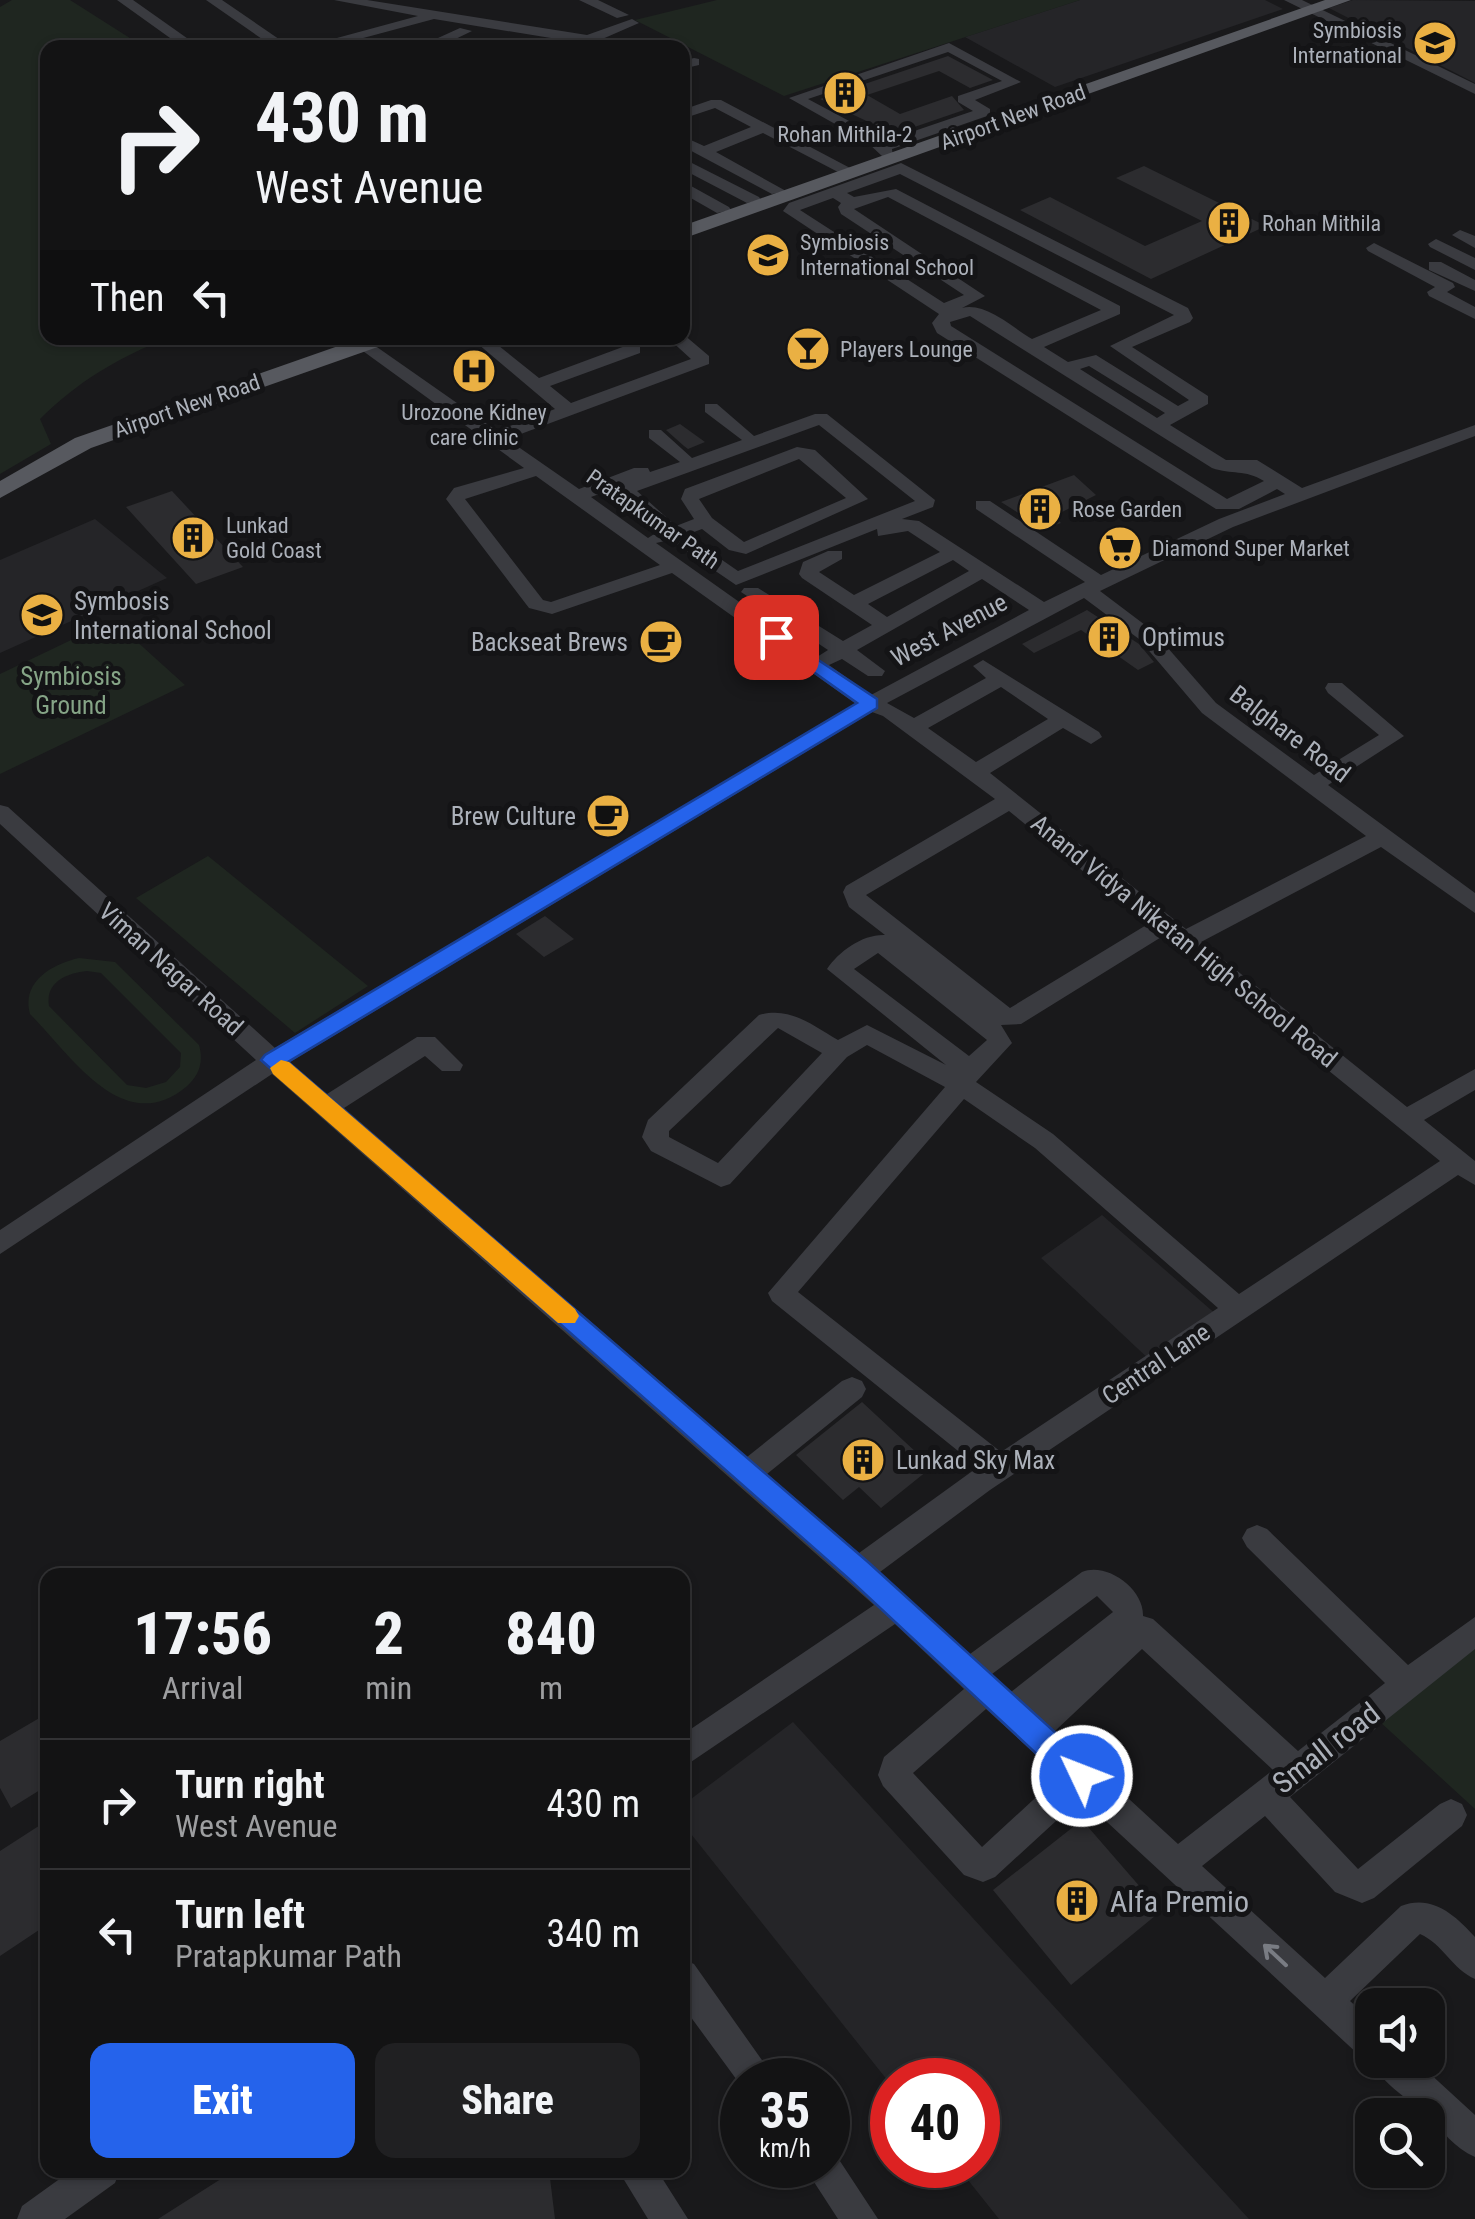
<!DOCTYPE html>
<html lang="en">
<head>
<meta charset="utf-8">
<style>
	:root { --surface:#131314; --page:#202022; --text:#f1f3f6; --muted:#9d9ea0; --line:#323234; --accent:#2563eb }
	body { margin:0; font-family:"Roboto Condensed",sans-serif; background:var(--page); color:var(--text); height:100vh; display:flex; flex-direction:column; font-size:38px; white-space:nowrap }
	* { box-sizing:border-box; margin:0 }
	p { font-size:32px; color:var(--muted) }
	.icon { flex:none; width:55px; height:55px; fill:none; stroke:currentColor; stroke-width:2; stroke-linecap:round; stroke-linejoin:round }
	.map { position:relative; flex:1; overflow:hidden }
	.panel { position:absolute; left:40px; top:1568px; width:650px; height:610px; display:flex; flex-direction:column; background:var(--surface); border-radius:20px; box-shadow:0 2px 8px #0004,0 0 0 2px var(--line) }
	.panel>* { flex:none }
	.top-card { position:absolute; left:40px; top:40px; width:650px; height:305px; border-radius:20px; box-shadow:0 2px 8px #0004,0 0 0 2px var(--line); background:#131314; color:var(--text); overflow:hidden }
	.buttons { position:absolute; left:1355px; top:1988px; display:grid; gap:20px }
	.buttons a { display:grid; place-items:center; width:90px; height:90px; border-radius:20px; background:var(--surface); box-shadow:0 2px 8px #0004,0 0 0 2px var(--line); font-size:50px }
	.speed { position:absolute; left:720px; top:2058px; display:flex; gap:20px; font-size:50px; font-weight:700; text-align:center }
	.speed>* { display:grid; place-content:center; width:130px; height:130px; border-radius:50%; background:var(--surface); box-shadow:0 2px 8px #0004,0 0 0 2px var(--line); line-height:1 }
	.speed small { font-size:25px; font-weight:400 }
	.speed .limit { border:15px solid #d22; background:#fff; color:#111 }
	.pin { position:absolute; display:grid; place-items:center; width:85px; height:85px; color:#fff; margin:-42px; border-radius:20px; box-shadow:0 5px 15px #0006 }
	.me { position:absolute; width:110px; margin:-55px; rotate:313deg; stroke-linejoin:round; filter:drop-shadow(0 0 8px #0008) }
	.turn { display:flex; align-items:center; gap:35px; height:210px; padding:0 50px; font-size:45px }
	.turn .icon { width:130px; height:130px; stroke-width:2.5 }
	.turn b { display:block; font-size:70px; line-height:85px }
	.then { display:flex; align-items:center; height:95px; padding:0 50px; background:#0003; gap:20px; font-size:38px }
	.eta { display:flex; justify-content:space-evenly; align-items:center; height:170px; text-align:center }
	.eta b { font-size:60px; font-weight:800; line-height:70px }
	.action { display:flex; gap:20px; margin-top:auto; padding:20px 50px }
	.action a { flex:1; height:115px; border-radius:20px; background:var(--accent); color:#fff; font-size:40px; font-weight:800; line-height:115px; text-align:center }
	.action a+a { background:var(--page); color:var(--text) }
	ul { padding:0; list-style:none }
	li { display:flex; align-items:center; gap:30px; height:130px; padding:0 50px; border-top:2px solid var(--line) }
	li div { flex:1 }
	li b { display:block; font-size:38px }
	li em { font-style:normal }
	.map>svg:first-child { display:block }
</style>
</head>
<body>
<div class="map">
<svg width="1475" height="2219" viewBox="0 0 1475 2219">
	<rect width="100%" height="100%" fill="#19191b"/>
	<!-- built -->
	<path fill="#252528" d="M1080,0H1265L1283,9L1055,87L965,37Z
		M1353,0L1475,1V83L1329,8Z
		M95,519L167,578L0,653V560Z
		M1102,1215L1218,1316L1152,1362L1041,1258Z
		M793,1722L1249,2219H999L956,2165H978V2080H892V2086L683,1824V1805Z"/>
	<!-- green -->
	<path fill="#1f2620" fill-rule="evenodd" d="M12,0H70L144,47L48,48V338H168C119,357 77,382 40,419L51,444L0,474V7Z
		M717,0H1080L784,96L635,20Z
		M113,620L185,685L0,774V674Z
		M208,856L218,864L368,986L295,1033L136,898Z
		M79,958L115,962L199,1045C204,1062 199,1076 186,1087C123,1139 70,1054 30,1014C21,982 52,964 79,958ZM87,971L101,973L181,1053L180,1067L166,1082L146,1088L127,1085L49,1006C45,982 67,973 87,971Z
		M1475,1644V1809L1379,1721Z"/>
	<!-- building -->
	<path fill="#2c2c2f" d="M948,56L993,80L970,88L939,71L867,95L900,114L952,96L964,110L894,134L820,99Z
		M1144,166L1266,226L1151,279L1020,210L1050,197L1145,246L1202,221L1116,178Z
		M680,424L705,442L688,449L684,446L666,430Z
		M1074,475L1096,495L1054,516L1061,523L1044,529L1001,502Z
		M172,491L212,534L243,567L196,584L126,507Z
		M1087,610L1139,644L1154,662L1138,670L1081,630L1034,653L1022,644Z
		M545,916L574,939L544,957L516,934Z
		M862,1402L932,1467L881,1508L859,1487L843,1500L796,1455Z
		M48,1713V1785L11,1808L0,1788V1741Z
		M48,1820V1924L0,1956V1851Z
		M1082,1820L1161,1911L1071,1985L993,1890Z
		M235,2170H549L555,2219H158Z"/>
	<g fill="none" stroke-linecap="round" stroke-linejoin="round">
		<!-- minor -->
		<path fill="#3a3b40" fill-rule="evenodd" d="M117,0H133L201,48H184Z
			M206,0H222L292,48H275Z
			M334,0H367L587,35L632,19L639,23L600,40L612,48L434,19L326,48H300L418,16Z
			M579,0H598L629,15L617,18Z
			M1284,0H1302L1475,84V94Z
			M460,28L472,31L437,48H416Z
			M949,43L1021,82L975,100L990,109V115L892,149L893,157H883L867,142L789,98ZM948,52L1002,81L958,96V102L973,111L882,142L879,137L808,99Z
			M694,58L699,59V65L682,69V61Z
			M711,100H721L852,169L838,172L763,133L716,152L786,191L772,194L682,146V136L704,146L751,127L715,108L682,119V110Z
			M682,158L759,197L761,200L747,203L682,169Z
			M901,163L1188,308L1193,318L1190,322L1132,347L1208,396V404L1170,425L1226,460H1257L1302,488L1475,425V436L1233,527L1100,591L1153,631L1216,703L1314,775L1379,735L1328,693L1325,688L1328,683H1342L1404,736L1328,785L1475,893V913L1381,847L1201,942L1407,1107L1475,1069V1090L1424,1120L1475,1161V1185L1458,1175L990,1490L880,1572L970,1654L1082,1572C1107,1562 1144,1589 1143,1616L1153,1619L1298,1751L1385,1683L1247,1547L1242,1538L1247,1529L1257,1525L1267,1529L1408,1665L1475,1617V1649L1290,1797L1358,1869L1440,1804L1451,1799L1462,1804L1467,1815L1462,1826L1374,1898L1362,1903L1335,1892L1265,1816L1202,1866L1325,1978L1401,1906C1432,1894 1455,1915 1475,1937V1979C1452,1969 1443,1944 1420,1934L1350,2001L1372,2021V2060H1415L1475,2115V2157C1454,2148 1442,2130 1428,2116C1411,2100 1382,2085 1372,2061L1360,2056L1081,1798L995,1877L983,1882L964,1875L883,1786L878,1775L884,1757L964,1689L895,1624L682,1768V1735L874,1605L272,1074L0,1254V1230L256,1060L0,824V805L8,807L275,1048L856,704L672,573L552,614L529,608L446,499L454,488L524,468L345,338H364L497,431L555,409L471,338H489L539,378L628,345H640V353L550,386L571,403L691,359L668,338L683,334L709,356V364L507,439L579,489L634,468H648L650,472L680,462L649,438V430H661L692,458L742,440L705,412V404H717L754,436L815,414H827L935,500L933,507L902,519L919,521L1044,602L1085,582L976,509V501H990L1101,575L1219,519L1285,494L1277,489L1239,509H1216L937,333L932,323L939,314L783,211L789,203ZM900,174L1174,315L1110,346L1189,400L1178,406L1096,355L1068,362L1044,347L1120,314V306L896,189L854,197L847,193ZM888,197L1101,310L1032,339C1013,328 986,302 962,308L985,296L854,209ZM833,198L841,203L838,207L841,214L964,295L944,303L800,210ZM970,316L1212,468C1232,475 1245,469 1264,481L1227,499L951,326L950,322ZM1089,366L1165,413L1157,418L1080,369ZM819,425L915,501L738,571L686,535L702,529L729,550L746,554L868,499L815,450L797,447L685,489L681,499L694,519L676,526L637,491ZM799,459L846,498L744,542L712,518L699,499ZM536,476L660,565L551,602L543,600L465,499ZM621,486L617,492L619,496L659,531L648,538L591,497ZM877,529L878,536L908,531L940,552L854,595L819,572L842,559V551H828L803,562L799,574L802,578L872,625L843,641L758,588H744L741,592L828,650L817,657L656,543L670,540L736,585ZM953,560L969,571L887,617L868,604ZM982,579L1029,610L871,695L829,665L842,659L868,676H882L885,671L857,650ZM1084,598L1139,639L1202,713L1366,836L1186,929L990,773L1063,728L1091,744L1102,737L1099,732L983,660L973,666L986,678L914,718L887,703ZM1001,687L1048,719L976,762L928,728ZM872,712L883,716L995,799L846,886L843,892L849,907L885,935C863,934 839,951 827,969L946,1065L867,1025L838,1040C812,1025 790,1006 759,1015L648,1120L642,1137L651,1151L721,1187L730,1184L847,1057L867,1045L945,1087L768,1293L772,1301L978,1467L859,1553L767,1474L862,1397L866,1389L862,1381L852,1377L842,1381L747,1457L344,1108L425,1056L442,1071H460L463,1065L435,1037H417L327,1094L290,1062ZM1009,811L1148,924L1010,1008L866,895ZM1163,936L1440,1161L1239,1294L1053,1134L976,1082L1012,1043L1001,1025L1021,1024ZM878,953L987,1040L969,1056L854,969ZM778,1028L822,1053L718,1163L669,1137V1131ZM964,1099L1035,1148L1218,1308L1001,1452L798,1292ZM1097,1596L1113,1612L1011,1692L992,1674ZM1142,1649L1273,1770L1178,1844L1055,1731ZM986,1709L1059,1776L982,1847L913,1773Z
			M682,181L729,207L731,210L717,213L682,193Z
			M682,217L691,220V226L682,227Z
			M1460,230L1475,236V248L1452,235Z
			M1436,239L1475,258V270L1430,247L1428,244Z
			M1374,243L1453,283L1455,287L1447,292L1475,307V319L1429,296L1427,292L1435,287L1368,251L1366,248Z
			M1429,262H1441L1475,280V291L1429,270Z
			M682,1959L694,1964L776,2080H742V2087L682,2005Z
			M828,2150L834,2152L878,2219H838L803,2165H828Z
			M72,2170H120L115,2183L65,2219H17L22,2206Z
			M618,2170H657L688,2219H648Z"/>
		<!-- major -->
		<path fill="#57595f" fill-rule="evenodd" d="M1325,0H1351L682,239V226Z
			M361,338H392L389,343L91,448L0,498V481L75,438Z"/>
	</g>
	<!-- one-way arrows -->
	<defs><path id="oneway-shaft" d="M-6 0H5M1.5-3L5.5 0L1.5 3" fill="none" stroke-width="1.6" stroke-linecap="round" stroke-linejoin="round" transform="scale(2.5)"/></defs>
	<use stroke="#797c83" href="#oneway-shaft" transform="translate(1275 1955) rotate(-137)"/>
	<!-- route -->
	<path fill="#2563eb" stroke="#184099" stroke-width="2.5" d="M776,632L877,699V708L288,1062L868,1562L1092,1766L1096,1776L1092,1786L1082,1790L1071,1786L849,1579L261,1060L265,1055L857,703L770,641V633Z"/>
	<!-- slow -->
	<path fill="#f59e0b" d="M281,1060L289,1062L575,1309L579,1316L575,1323H558L273,1074L270,1068Z"/>
	<!-- icons -->
	<defs>
		<symbol id="university-disc" viewBox="-11 -11 22 22"><circle r="9.5" fill="#eab043" stroke="#141416"/><path d="M0-5L7-2L0 1L-7-2ZM-4 1L0 2.5L4 1V4Q0 6-4 4Z" fill="#111"/></symbol>
		<symbol id="building-disc" viewBox="-11 -11 22 22"><circle r="9.5" fill="#eab043" stroke="#141416"/><path d="M-4-6H4V6H1V3H-1V6H-4ZM-2.5-4.3h1.7v1.8h-1.7ZM.8-4.3h1.7v1.8H.8ZM-2.5-1h1.7V.8h-1.7ZM.8-1h1.7V.8H.8Z" fill="#111"/></symbol>
		<symbol id="school-disc" viewBox="-11 -11 22 22"><circle r="9.5" fill="#eab043" stroke="#141416"/><path d="M0-5L7-2L0 1L-7-2ZM-4 1L0 2.5L4 1V4Q0 6-4 4Z" fill="#111"/></symbol>
		<symbol id="bar-disc" viewBox="-11 -11 22 22"><circle r="9.5" fill="#eab043" stroke="#141416"/><path d="M-6-5H6L.8 .8V4.5H3.5V6h-7V4.5H-.8V.8Z" fill="#111"/></symbol>
		<symbol id="hospital-disc" viewBox="-11 -11 22 22"><circle r="9.5" fill="#eab043" stroke="#141416"/><path d="M-5-5h3v3.5h4V-5h3V5h-3V1.5h-4V5h-3Z" fill="#111"/></symbol>
		<symbol id="supermarket-disc" viewBox="-11 -11 22 22"><circle r="9.5" fill="#eab043" stroke="#141416"/><path d="M-6-5.5h2.5l.6 2H6L4.5 2H-2.5L-4.4-4H-6ZM-1.5 3.2a1.3 1.3 0 1 0 .1 0ZM3 3.2a1.3 1.3 0 1 0 .1 0Z" fill="#111"/></symbol>
		<symbol id="cafe-disc" viewBox="-11 -11 22 22"><circle r="9.5" fill="#eab043" stroke="#141416"/><path d="M-5.5-4.5H6V0H3Q3 3.5 0 3.5H-2.5Q-5.5 3.5-5.5 0ZM3-3.2v2h1.7v-2ZM-6 4.5H4V6H-6Z" fill="#111"/></symbol>
	</defs>
	<g fill-rule="evenodd">
		<use href="#university-disc" x="1410" y="18" width="50" height="50"/>
		<use href="#building-disc" x="820" y="68" width="50" height="50"/>
		<use href="#building-disc" x="1204" y="198" width="50" height="50"/>
		<use href="#school-disc" x="743" y="230" width="50" height="50"/>
		<use href="#bar-disc" x="783" y="324" width="50" height="50"/>
		<use href="#hospital-disc" x="449" y="346" width="50" height="50"/>
		<use href="#building-disc" x="1015" y="484" width="50" height="50"/>
		<use href="#building-disc" x="168" y="513" width="50" height="50"/>
		<use href="#supermarket-disc" x="1095" y="523" width="50" height="50"/>
		<use href="#school-disc" x="17" y="590" width="50" height="50"/>
		<use href="#building-disc" x="1084" y="612" width="50" height="50"/>
		<use href="#cafe-disc" x="636" y="617" width="50" height="50"/>
		<use href="#cafe-disc" x="583" y="791" width="50" height="50"/>
		<use href="#building-disc" x="838" y="1435" width="50" height="50"/>
		<use href="#building-disc" x="1052" y="1876" width="50" height="50"/>
	</g>
	<g text-anchor="middle" dominant-baseline="central" stroke-width="10" stroke-linejoin="round" paint-order="stroke">
		<!-- far-poi labels -->
		<g font-size="22" fill="#acb1ba" stroke="#141416" text-anchor="start">
			<text x="1402" y="30" text-anchor="end">Symbiosis<tspan x="1402" dy="25">International</tspan></text>
			<text x="845" y="134" text-anchor="middle">Rohan Mithila-2</text>
			<text x="1262" y="223">Rohan Mithila</text>
			<text x="800" y="242">Symbiosis<tspan x="800" dy="25">International School</tspan></text>
			<text x="840" y="349">Players Lounge</text>
			<text x="474" y="412" text-anchor="middle">Urozoone Kidney<tspan x="474" dy="25">care clinic</tspan></text>
			<text x="1072" y="509">Rose Garden</text>
			<text x="226" y="525">Lunkad<tspan x="226" dy="25">Gold Coast</tspan></text>
			<text x="1152" y="548">Diamond Super Market</text>
		</g>
		<!-- far-street labels -->
		<g font-size="22" fill="#acb1ba" stroke="#141416">
			<text transform="translate(1013 117) rotate(-20)">Airport New Road</text>
			<text transform="translate(187 406) rotate(-19)">Airport New Road</text>
			<text transform="translate(653 519) rotate(35)">Pratapkumar Path</text>
		</g>
		<!-- poi labels -->
		<g font-size="25" fill="#acb1ba" stroke="#141416" text-anchor="start">
			<text x="74" y="601">Symbosis<tspan x="74" dy="29">International School</tspan></text>
			<text x="1142" y="637">Optimus</text>
			<text x="628" y="642" text-anchor="end">Backseat Brews</text>
			<text x="576" y="816" text-anchor="end">Brew Culture</text>
			<text x="896" y="1460">Lunkad Sky Max</text>
		</g>
		<!-- street labels -->
		<g font-size="25" fill="#acb1ba" stroke="#141416">
			<text transform="translate(949 630) rotate(-28)">West Avenue</text>
			<text transform="translate(1290 734) rotate(37)">Balghare Road</text>
			<text transform="translate(1184 941) rotate(39)">Anand Vidya Niketan High School Road</text>
			<text transform="translate(171 969) rotate(42)">Viman Nagar Road</text>
			<text transform="translate(1156 1364) rotate(-34)">Central Lane</text>
		</g>
		<!-- park labels -->
		<g font-size="25" fill="#85a486" stroke="#141416">
			<text x="71" y="676">Symbiosis<tspan x="71" dy="29">Ground</tspan></text>
		</g>
		<!-- near-street labels -->
		<g font-size="30" fill="#acb1ba" stroke="#141416">
			<text transform="translate(1326 1748) rotate(-38)">Small road</text>
		</g>
		<!-- near-poi labels -->
		<g font-size="30" fill="#acb1ba" stroke="#141416" text-anchor="start">
			<text x="1110" y="1901">Alfa Premio</text>
		</g>
	</g>
</svg>
<div class="buttons">
<a><svg class="icon" aria-label="sound" viewBox="0 0 24 24"><path d="M4 9h4l5-4v14l-5-4H4zM17 9q2 3 0 6"/></svg></a>
<a><svg class="icon" aria-label="search" viewBox="0 0 24 24"><circle cx="10" cy="10" r="6"/><path d="M15 15l6 6"/></svg></a>
</div>
<div class="speed"><div>35<small>km/h</small></div><div class="limit">40</div></div>
<div class="pin" style="left:776px;top:637px;background:#d93025"><svg class="icon" aria-label="arrive" viewBox="0 0 24 24"><path d="M6 21V4h12l-3 4 3 4H6"/></svg></div>
<svg class="me" style="left:1082px;top:1776px" viewBox="-20 -20 40 40"><circle r="17" fill="#2563eb" stroke="#fff" stroke-width="3"/><path d="M0-11L8 9 0 5-8 9z" fill="#fff"/></svg>
<div class="top-card">
<div class="turn"><svg class="icon" aria-label="right" viewBox="0 0 24 24"><path d="M7 20v-9h11M14 6l5 5-5 5"/></svg><div><b>430 m</b>West Avenue</div></div>
<div class="then">Then<svg class="icon" aria-label="left" viewBox="0 0 24 24"><path d="M17 20v-9H6M10 6l-5 5 5 5"/></svg></div>
</div>
<section class="panel">
<div class="eta">
<div><b>17:56</b><p>Arrival</p></div>
<div><b>2</b><p>min</p></div>
<div><b>840</b><p>m</p></div>
</div>
<ul>
<li><svg class="icon" aria-label="right" viewBox="0 0 24 24"><path d="M7 20v-9h11M14 6l5 5-5 5"/></svg><div><b>Turn right</b><p>West Avenue</p></div><em>430 m</em></li>
<li><svg class="icon" aria-label="left" viewBox="0 0 24 24"><path d="M17 20v-9H6M10 6l-5 5 5 5"/></svg><div><b>Turn left</b><p>Pratapkumar Path</p></div><em>340 m</em></li>
</ul>
<div class="action"><a>Exit</a><a>Share</a></div>
</section>
</div>
</body>
</html>
